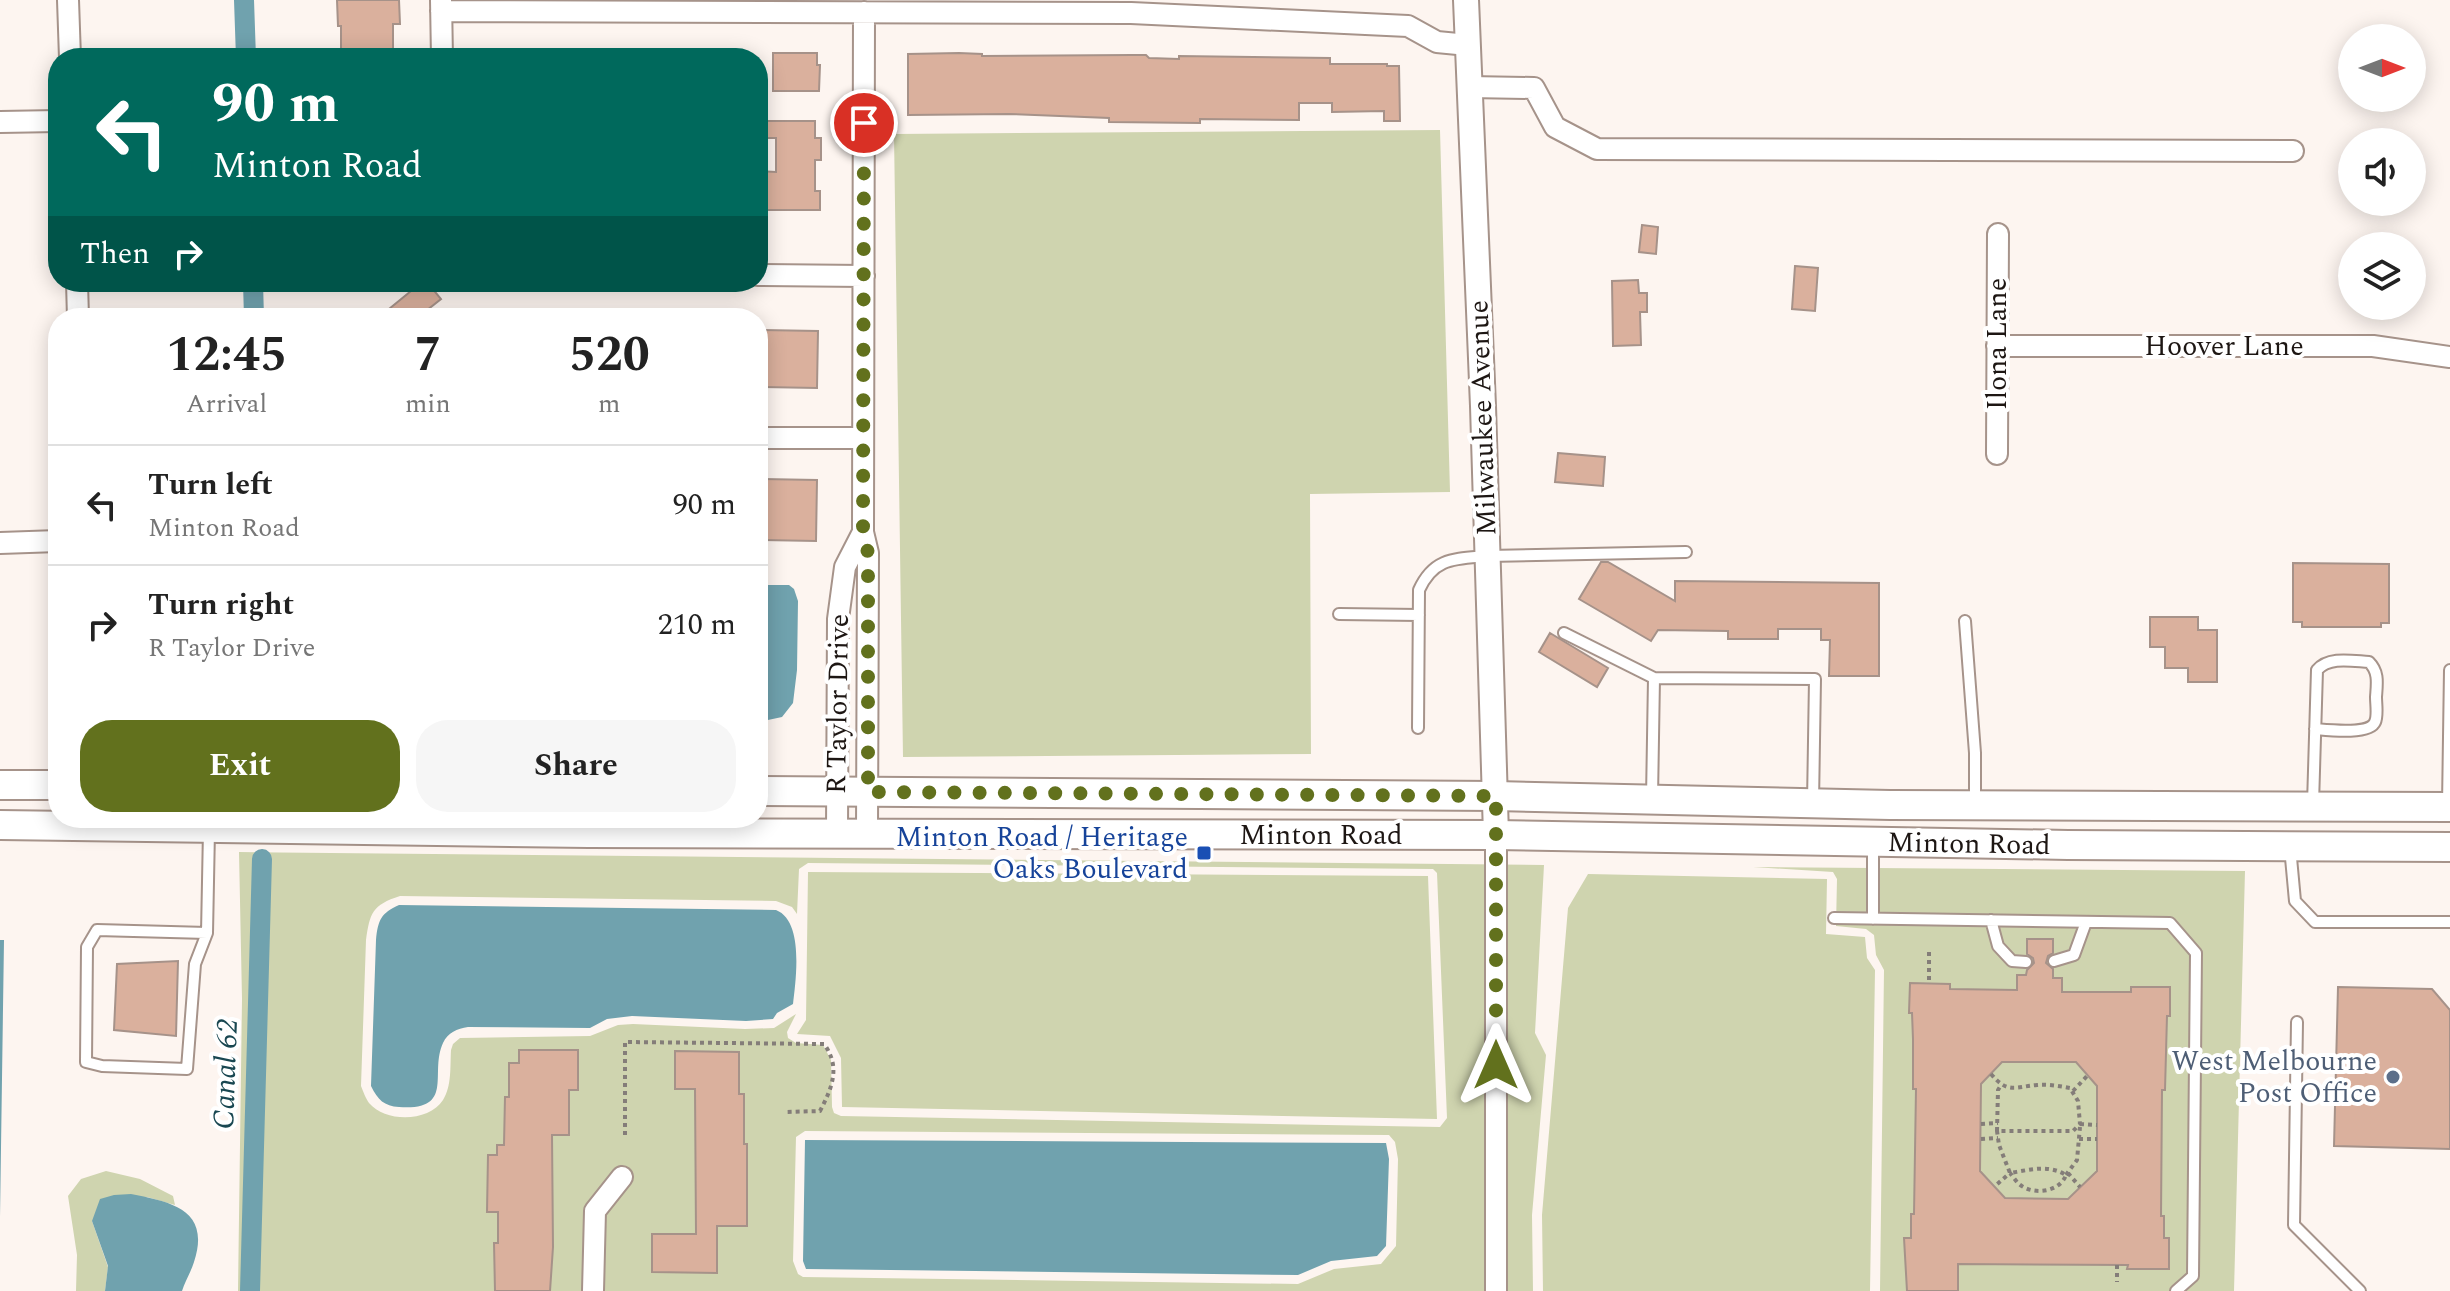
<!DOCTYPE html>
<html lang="en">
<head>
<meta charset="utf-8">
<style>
	:root { --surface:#fff; --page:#f6f6f6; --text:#222; --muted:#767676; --line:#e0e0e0; --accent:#62711d }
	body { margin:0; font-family:Spectral,serif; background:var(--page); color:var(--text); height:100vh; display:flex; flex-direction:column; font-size:30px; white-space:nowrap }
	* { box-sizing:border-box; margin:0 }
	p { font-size:26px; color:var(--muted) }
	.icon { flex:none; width:44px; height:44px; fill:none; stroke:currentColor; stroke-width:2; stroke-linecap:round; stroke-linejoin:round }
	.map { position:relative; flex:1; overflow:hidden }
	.side { position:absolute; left:48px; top:308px; width:720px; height:520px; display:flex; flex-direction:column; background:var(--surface); border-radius:32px; box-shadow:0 4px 20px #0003 }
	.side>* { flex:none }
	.banner { position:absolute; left:48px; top:48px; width:720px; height:244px; border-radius:32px; box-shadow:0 4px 20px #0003; background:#00695c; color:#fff; overflow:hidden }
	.needle { width:52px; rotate:90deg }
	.fabs { position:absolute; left:2338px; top:24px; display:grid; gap:16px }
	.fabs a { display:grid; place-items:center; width:88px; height:88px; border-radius:50%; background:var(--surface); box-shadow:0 4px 20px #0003; font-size:40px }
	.pin { position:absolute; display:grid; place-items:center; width:68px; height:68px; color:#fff; margin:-34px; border:4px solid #fff; border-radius:50%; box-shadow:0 2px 8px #0007 }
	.me { position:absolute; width:88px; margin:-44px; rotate:0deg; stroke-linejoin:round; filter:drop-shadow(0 0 6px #0008) }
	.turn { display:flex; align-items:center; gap:28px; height:168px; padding:0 32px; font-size:36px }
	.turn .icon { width:104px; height:104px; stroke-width:2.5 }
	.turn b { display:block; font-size:56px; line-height:68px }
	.then { display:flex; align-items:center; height:76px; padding:0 32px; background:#0003; gap:16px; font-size:30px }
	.eta { display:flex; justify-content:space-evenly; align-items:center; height:136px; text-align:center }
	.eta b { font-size:48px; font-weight:700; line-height:56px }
	.cta { display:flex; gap:16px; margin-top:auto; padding:16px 32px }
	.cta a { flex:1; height:92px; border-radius:32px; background:var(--accent); color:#fff; font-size:32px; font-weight:700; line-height:92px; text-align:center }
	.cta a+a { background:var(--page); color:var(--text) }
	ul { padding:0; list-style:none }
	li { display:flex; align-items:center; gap:24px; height:120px; padding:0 32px; border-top:2px solid var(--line) }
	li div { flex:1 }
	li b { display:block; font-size:30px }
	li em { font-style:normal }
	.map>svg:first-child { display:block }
</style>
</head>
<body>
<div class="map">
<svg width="2450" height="1291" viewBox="0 0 2450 1291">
	<rect width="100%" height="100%" fill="#fdf5f0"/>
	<!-- green -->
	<path fill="#cfd4af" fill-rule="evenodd" d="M1440,130L1450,492L1310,494L1311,754L903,757L894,134Z
		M239,852L1544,865L1535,1033L1546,1055L1532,1215L1533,1291H238L242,999ZM808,863L1433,869L1437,873L1447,1118L1440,1127L841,1116L834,1113L832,1107L831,1060L823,1045L796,1043L788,1038L787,1032L796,1014L774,1028L745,1029L633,1024L618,1025L590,1036L460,1038L453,1044L451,1050C450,1066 452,1086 443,1100C429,1122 386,1123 369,1103C366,1099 363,1091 361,1086L366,940C370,913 372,905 400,896L776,901L792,907L797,914L799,869ZM805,1131L1389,1135L1395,1142L1398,1159L1396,1246L1381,1264L1334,1269L1298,1284L803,1277L798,1274L793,1261L796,1137Z
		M1753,867L2245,871L2234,1291H1880L1884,970L1876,955L1874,935L1866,929L1836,926L1837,879L1833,872ZM1996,1053L2095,1061L2107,1076L2095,1194L2079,1208L1987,1202L1970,1168L1978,1067Z
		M808,872L1428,876L1437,1119L842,1107L841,1058L830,1036L797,1034L806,1020Z
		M1588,874L1827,879L1826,934L1865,937L1867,958L1875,970L1870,1291H1543L1542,1215L1568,908Z
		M1996,1062H2083L2098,1079L2097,1180L2083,1184L2077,1190L2081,1195L2076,1199L2000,1198L1995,1193L1998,1190L1988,1179L1985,1182L1980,1178L1981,1077Z
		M106,1171L140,1179L173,1196L175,1205L147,1197L92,1221L108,1267L105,1291H76L77,1255L68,1196L81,1179Z"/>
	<!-- water -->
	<path fill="#70a2ae" d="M758,585H789L794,589L798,601L797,670L793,703L782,717L758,722Z
		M399,905L776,910C804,921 796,979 793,1004L777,1013L773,1019L746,1021L632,1016L607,1019L590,1028L468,1027C457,1029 448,1032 443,1043C429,1073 456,1111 399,1107C384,1106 378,1100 371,1086L376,940C378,920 381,913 399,905Z
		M0,940H4L0,1217Z
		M805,1140L1386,1143L1389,1159L1386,1246L1377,1256L1331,1261L1298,1275L806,1269L803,1261Z
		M131,1194C172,1202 211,1210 194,1262C191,1272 185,1281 182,1291H105L108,1266L92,1221L100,1199L114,1195Z"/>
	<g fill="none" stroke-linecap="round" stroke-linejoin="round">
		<!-- canal -->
		<path stroke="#70a2ae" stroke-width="20" d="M244,0L246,58
			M253,282L254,318
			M250,1291L262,859"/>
	</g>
	<!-- building -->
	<path fill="#dab09d" stroke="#a69289" stroke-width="2" fill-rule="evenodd" d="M337,0H399L400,24H393V58H341V26H338Z
		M773,53H817V65H820L819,91H773Z
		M959,53L982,54V56L1132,55H1146L1149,58L1179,59V56L1330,58V64H1387V66H1399L1400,121H1384V111L1332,112V103H1299V120L1200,119V123L1109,122V118L1009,114L908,115V54Z
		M767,121H815V138H821V160H815V191H820V210H763V199H758V171L776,172V138H767Z
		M1642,225L1658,227L1656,254L1639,252Z
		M1795,266L1818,268L1815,311L1792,309Z
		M1638,280L1639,293H1647V312H1640L1641,345L1613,346L1612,281Z
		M422,282H427L441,299L417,318H378Z
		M758,330L818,331L817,388L758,387Z
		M1558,453L1605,457L1603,486L1555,482Z
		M758,479L817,480L816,541L758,540Z
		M1601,562H1608L1675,601V581L1879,583V676H1829L1830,640H1821V629H1778V639H1728V631L1658,630L1651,641L1579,599Z
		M2293,563L2389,564V623H2381V627H2302V622H2293Z
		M2150,617H2198V630H2217V682H2188V668H2165V647H2150Z
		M1550,633L1608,668L1597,687L1539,652Z
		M2027,939H2053V953L2048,956L2046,963L2053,969V978H2062V992H2131V987H2170V1016H2167L2165,1090H2162L2161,1216H2164V1238H2169V1269H2127L2128,1265L1958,1264V1291H1907L1904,1238H1911V1214H1914L1916,1089H1913V1039L1912,1013H1909L1910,983L1950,984V989L2017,990V975H2026L2027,970L2034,963L2033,958L2027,954ZM2002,1062H2076L2097,1086V1171L2068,1199L2005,1198L1980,1171L1981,1084Z
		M178,961L176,1036L114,1030L117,964Z
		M2338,987L2432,989L2450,1010V1149L2334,1146Z
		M519,1050H578V1090H569V1135H552L553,1247L550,1291H495L494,1243H498V1212H487L488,1155H497V1145H504L505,1097H509V1063H519Z
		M675,1051L739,1052V1094H744V1144H747V1226H717V1273L652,1272V1234H696L695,1089H675Z"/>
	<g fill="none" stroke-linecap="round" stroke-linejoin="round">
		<defs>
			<path id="service" d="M1339,614L1419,615
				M1965,621L1975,753V803
				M1564,633L1654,678
				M1418,728L1419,590C1434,557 1455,559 1488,556L1686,552
				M1652,798L1654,678L1815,679L1813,803
				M2313,804L2317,670C2329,656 2352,661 2369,662C2379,672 2377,683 2376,697C2376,704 2378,716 2375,722C2370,735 2327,730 2315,729
				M2448,805L2450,670
				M2290,847L2295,901L2315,922H2450
				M1834,918L2170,923L2196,953L2193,1276L2176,1291
				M1873,919V844
				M1991,920L1998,946L2012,961L2026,962
				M207,933L195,964L187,1069L102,1066L86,1062L87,947L97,930L207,933L209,830
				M2054,961L2074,955L2086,922
				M2297,1022L2294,1225L2360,1291"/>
			<path id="minor" d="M68,0L70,58
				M441,0L442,58
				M441,11L1131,13L1408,26L1437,42L1468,45
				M864,12L863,532L868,553L867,833
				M1469,87L1534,88L1555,127L1597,149L2293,151
				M0,122L58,121
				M758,275L864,276
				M77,282L78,318
				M1997,346H2373L2450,357
				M758,438H863
				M1997,454L1998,234
				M0,543L58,541
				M837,833L838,619L845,567L863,532
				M1496,835V1291
				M593,1291L595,1211L622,1177"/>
			<path id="tertiary" d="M1466,0L1483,406L1496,835"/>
			<path id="secondary" d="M0,785H58
				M758,791L1496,796L1890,805L2450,807
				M0,825L589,833L1496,835L2068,845L2450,847"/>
		</defs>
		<!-- service casing -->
		<use href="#service" stroke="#a6938a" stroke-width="14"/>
		<!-- minor casing -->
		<use href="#minor" stroke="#a6938a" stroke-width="24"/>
		<!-- tertiary casing -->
		<use href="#tertiary" stroke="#a6938a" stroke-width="28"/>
		<!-- secondary casing -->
		<use href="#secondary" stroke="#a6938a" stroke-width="32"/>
		<!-- path -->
		<path stroke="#847d79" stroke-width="4" stroke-dasharray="4 4" stroke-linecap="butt" d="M1929,952V984
			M1991,1074C2008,1094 2014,1087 2037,1085C2048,1084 2059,1086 2070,1088L2078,1101L2080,1124L2073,1131H1997L1999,1145L2010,1173C2029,1170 2048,1164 2066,1175C2060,1192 2033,1196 2019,1184C2018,1184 2011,1174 2010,1173L1995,1186
			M2073,1091L2088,1075
			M1981,1124L1998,1123
			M2080,1124L2097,1125
			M1997,1131L1998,1090L2001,1085
			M625,1135V1042L824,1044C841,1067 832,1088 820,1111L786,1112
			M1981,1139L1998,1138
			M2079,1139H2097
			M2068,1173L2080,1187
			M2066,1175L2077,1160L2080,1127
			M2117,1265V1282"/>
		<!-- service -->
		<use href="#service" stroke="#fff" stroke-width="10"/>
		<!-- minor -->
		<use href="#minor" stroke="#fff" stroke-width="20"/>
		<!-- tertiary -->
		<use href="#tertiary" stroke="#fff" stroke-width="24"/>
		<!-- secondary -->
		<use href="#secondary" stroke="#fff" stroke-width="28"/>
	</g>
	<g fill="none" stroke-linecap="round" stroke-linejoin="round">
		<!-- route -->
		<path stroke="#62711d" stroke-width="14" stroke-dasharray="0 25.2" d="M864,123L863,532L868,553V792L1496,796V1065"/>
	</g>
	<!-- markers -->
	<rect fill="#1a4fb4" stroke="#fff" stroke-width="3" x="1196" y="845" width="16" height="16" rx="4"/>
	<circle fill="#5c6f8a" stroke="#fff" stroke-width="3" cx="2393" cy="1077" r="8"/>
	<g text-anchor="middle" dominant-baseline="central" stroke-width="8" stroke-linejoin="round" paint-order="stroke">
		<!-- street labels -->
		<g font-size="28" fill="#1d1613" stroke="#fff">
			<text transform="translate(1997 344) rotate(-90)">Ilona Lane</text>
			<text x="2224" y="346">Hoover Lane</text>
			<text transform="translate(1483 418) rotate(-92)">Milwaukee Avenue</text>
			<text transform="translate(838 704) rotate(-89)">R Taylor Drive</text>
			<text x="1321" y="835">Minton Road</text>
			<text transform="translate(1969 844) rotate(1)">Minton Road</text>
		</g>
		<!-- transit labels -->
		<g font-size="28" fill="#164399" stroke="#fff" text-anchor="end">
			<text x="1188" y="837">Minton Road / Heritage<tspan x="1188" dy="32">Oaks Boulevard</tspan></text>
		</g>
		<!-- service labels -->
		<g font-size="28" fill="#4e5e75" stroke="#fff" text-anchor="end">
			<text x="2377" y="1061">West Melbourne<tspan x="2377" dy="32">Post Office</tspan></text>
		</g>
		<!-- water labels -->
		<g font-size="30" font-style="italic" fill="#194751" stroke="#fff">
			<text transform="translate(226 1074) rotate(-88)">Canal 62</text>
		</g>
	</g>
</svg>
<div class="fabs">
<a><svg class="needle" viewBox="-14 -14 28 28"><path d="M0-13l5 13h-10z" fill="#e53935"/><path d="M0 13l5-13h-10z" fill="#767676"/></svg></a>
<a><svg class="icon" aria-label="sound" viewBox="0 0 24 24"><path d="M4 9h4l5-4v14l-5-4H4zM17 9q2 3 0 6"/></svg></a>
<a><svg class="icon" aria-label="layers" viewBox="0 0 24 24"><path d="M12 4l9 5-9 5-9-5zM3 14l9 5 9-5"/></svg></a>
</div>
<div class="pin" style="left:864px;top:123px;background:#d93025"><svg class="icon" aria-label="arrive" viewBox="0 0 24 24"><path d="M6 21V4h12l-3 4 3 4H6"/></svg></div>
<svg class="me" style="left:1496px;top:1065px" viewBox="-20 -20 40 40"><path d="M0-17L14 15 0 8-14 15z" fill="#62711d" stroke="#fff" stroke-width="4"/></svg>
<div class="banner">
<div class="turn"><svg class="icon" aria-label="left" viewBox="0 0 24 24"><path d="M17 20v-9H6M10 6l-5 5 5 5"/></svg><div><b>90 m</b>Minton Road</div></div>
<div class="then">Then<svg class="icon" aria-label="right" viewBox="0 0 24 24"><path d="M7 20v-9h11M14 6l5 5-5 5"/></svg></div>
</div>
<section class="side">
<div class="eta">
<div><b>12:45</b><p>Arrival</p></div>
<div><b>7</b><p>min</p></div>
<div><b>520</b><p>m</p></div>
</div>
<ul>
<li><svg class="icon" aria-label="left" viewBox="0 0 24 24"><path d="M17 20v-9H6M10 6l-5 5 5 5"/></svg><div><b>Turn left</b><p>Minton Road</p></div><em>90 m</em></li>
<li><svg class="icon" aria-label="right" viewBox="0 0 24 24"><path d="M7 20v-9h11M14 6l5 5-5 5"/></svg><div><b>Turn right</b><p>R Taylor Drive</p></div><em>210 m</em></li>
</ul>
<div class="cta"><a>Exit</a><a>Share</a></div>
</section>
</div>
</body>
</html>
